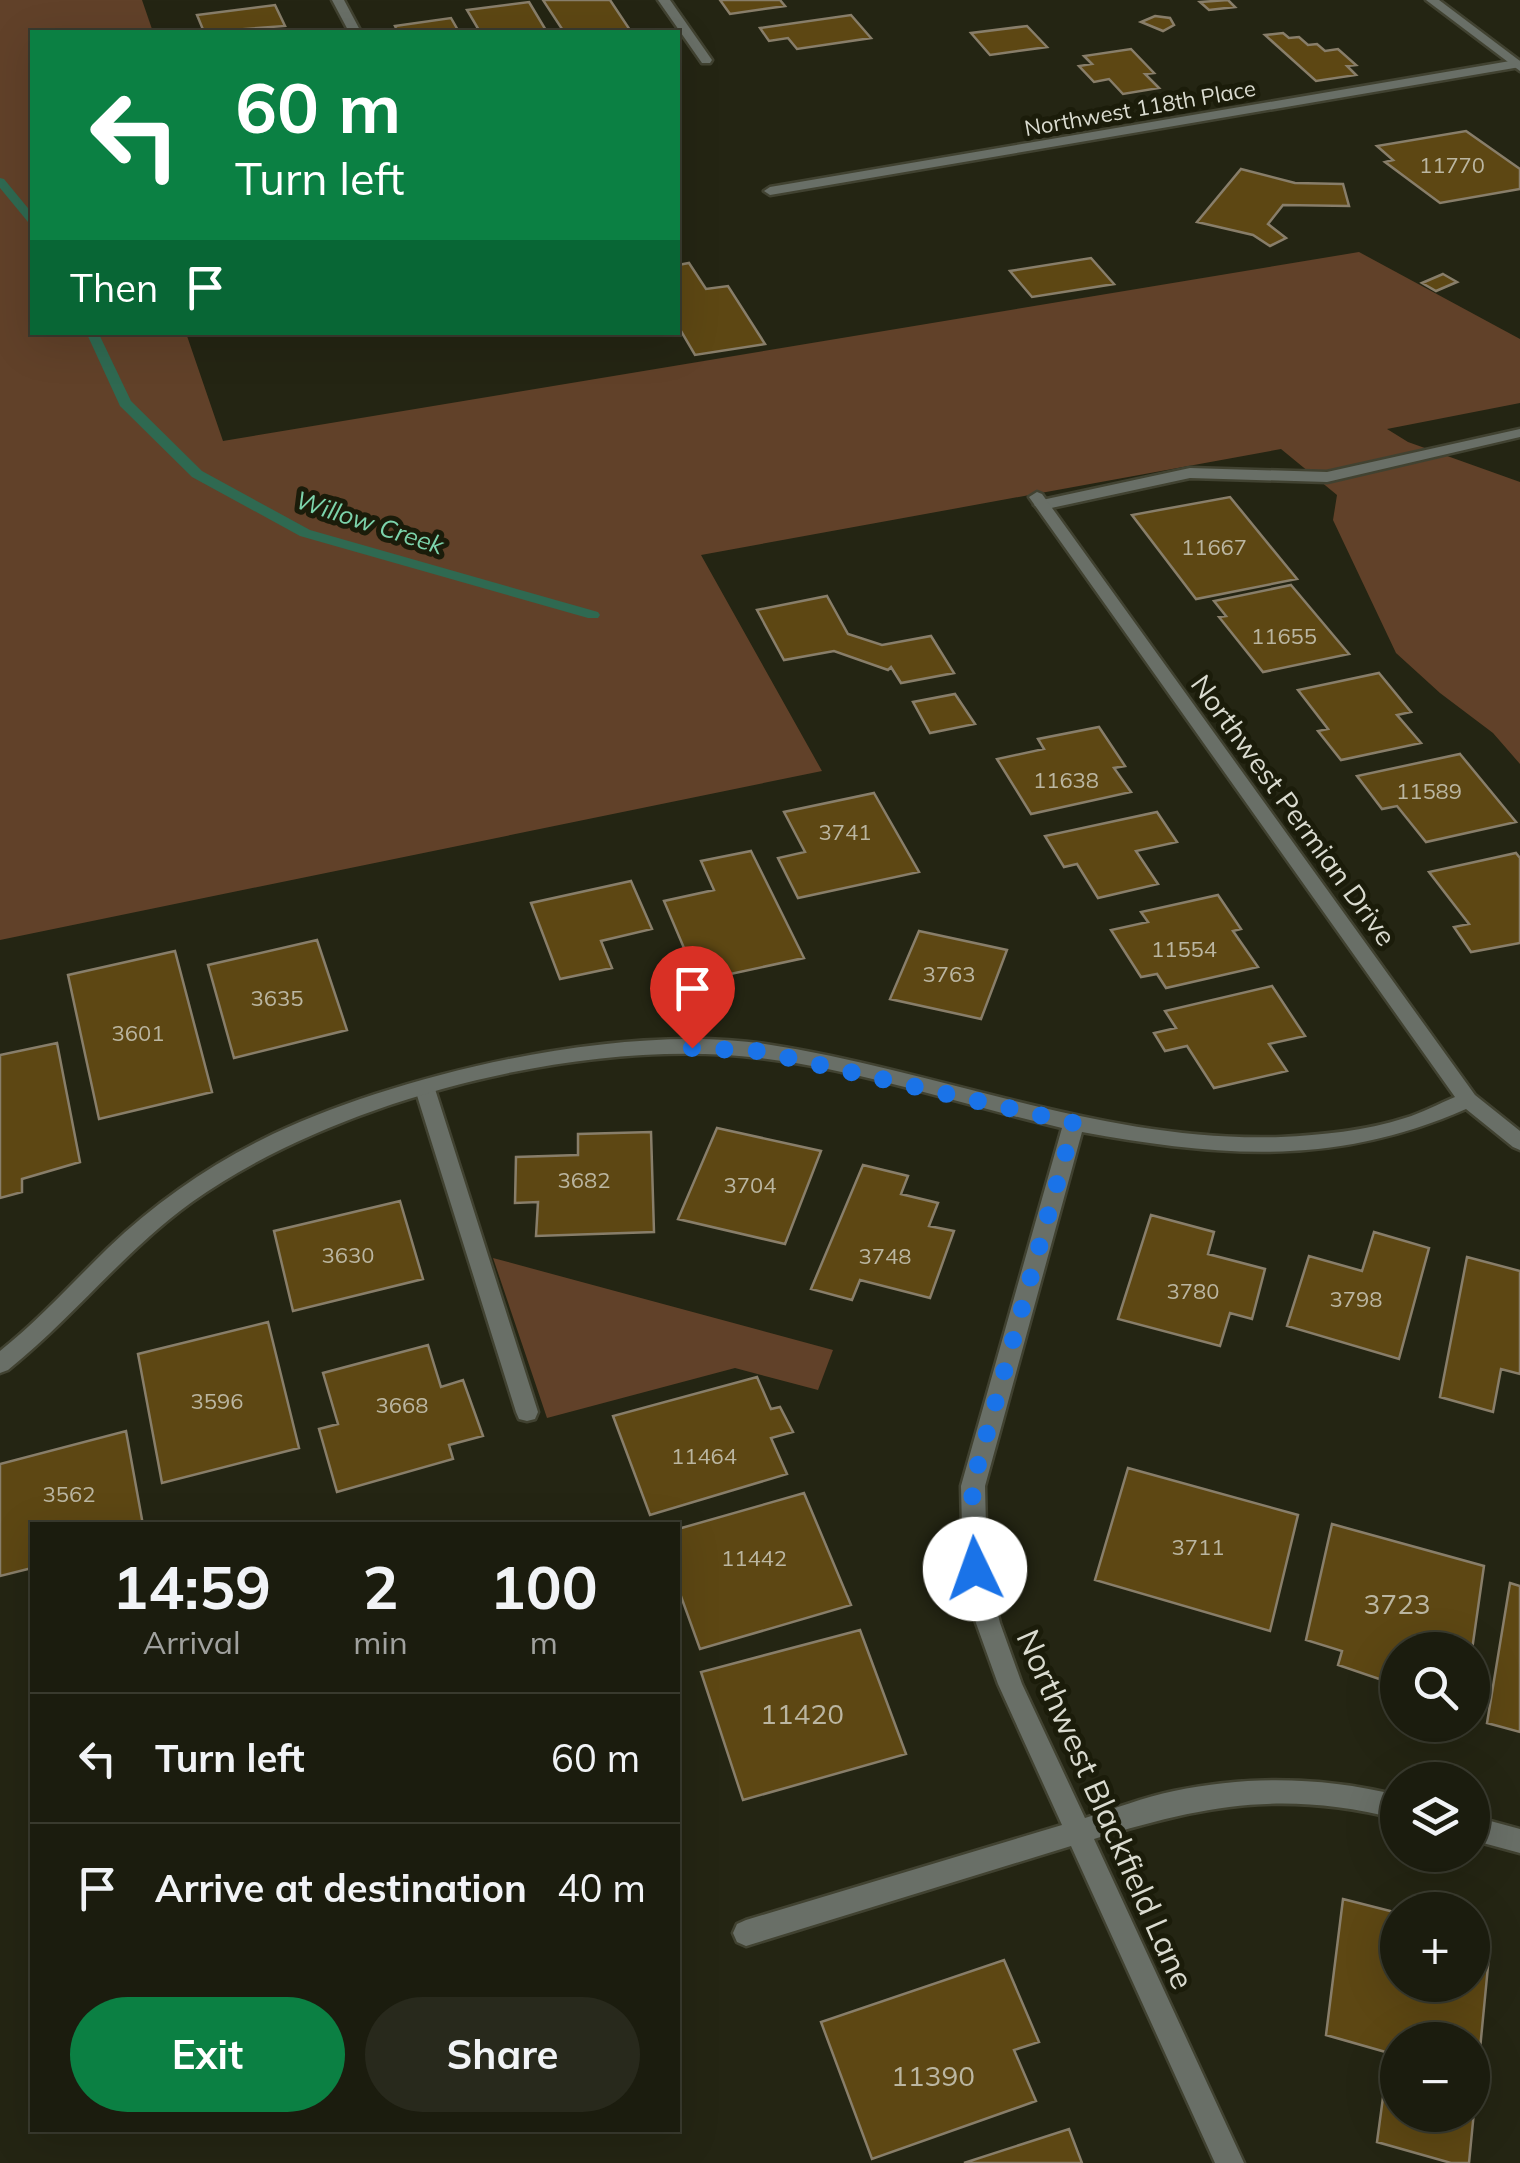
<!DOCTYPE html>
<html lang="en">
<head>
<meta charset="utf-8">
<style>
	:root { --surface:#1b1c0e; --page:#28291c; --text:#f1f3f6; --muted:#a0a19e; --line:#393a2e; --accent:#0b8043 }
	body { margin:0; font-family:Mulish,sans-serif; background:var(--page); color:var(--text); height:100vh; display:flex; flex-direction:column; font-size:38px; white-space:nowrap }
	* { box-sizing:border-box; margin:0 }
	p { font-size:32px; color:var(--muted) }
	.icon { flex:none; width:55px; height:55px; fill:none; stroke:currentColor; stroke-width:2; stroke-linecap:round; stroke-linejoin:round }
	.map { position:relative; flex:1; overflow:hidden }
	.side { position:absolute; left:30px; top:1522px; width:650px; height:610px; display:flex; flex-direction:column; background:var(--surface); border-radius:0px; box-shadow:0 10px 40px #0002,0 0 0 2px var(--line) }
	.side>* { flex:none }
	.top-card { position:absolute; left:30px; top:30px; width:650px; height:305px; border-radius:0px; box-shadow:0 10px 40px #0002,0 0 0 2px var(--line); background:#0b8043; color:#fff; overflow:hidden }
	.buttons { position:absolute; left:1380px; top:1632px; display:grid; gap:20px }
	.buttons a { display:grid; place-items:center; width:110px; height:110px; border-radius:50%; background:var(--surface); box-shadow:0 10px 40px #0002,0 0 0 2px var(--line); font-size:50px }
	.pin { position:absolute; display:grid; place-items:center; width:85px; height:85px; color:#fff; margin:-102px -42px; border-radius:50% 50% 50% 0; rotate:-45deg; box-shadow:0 0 10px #0007 }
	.pin .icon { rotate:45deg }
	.me { position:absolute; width:110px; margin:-55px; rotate:357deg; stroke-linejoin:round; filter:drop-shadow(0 0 8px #0008) }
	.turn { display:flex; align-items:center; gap:35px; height:210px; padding:0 40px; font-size:45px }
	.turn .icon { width:130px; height:130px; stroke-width:2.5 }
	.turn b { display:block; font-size:70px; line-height:85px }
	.then { display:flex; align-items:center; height:95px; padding:0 40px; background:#0003; gap:20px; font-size:38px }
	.eta { display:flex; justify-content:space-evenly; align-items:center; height:170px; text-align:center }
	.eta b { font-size:60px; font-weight:700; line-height:70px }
	.primary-button { display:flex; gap:20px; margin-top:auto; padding:20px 40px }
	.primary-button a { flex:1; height:115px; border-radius:60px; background:var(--accent); color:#fff; font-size:40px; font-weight:700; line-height:115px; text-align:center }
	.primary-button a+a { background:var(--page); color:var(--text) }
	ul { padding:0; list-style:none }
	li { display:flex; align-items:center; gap:30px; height:130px; padding:0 40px; border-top:2px solid var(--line) }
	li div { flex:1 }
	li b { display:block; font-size:38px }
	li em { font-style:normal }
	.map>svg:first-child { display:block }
</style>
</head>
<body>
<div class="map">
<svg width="1520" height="2163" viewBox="0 0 1520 2163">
	<rect width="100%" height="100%" fill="#242513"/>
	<!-- green -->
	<path fill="#614129" d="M0,0H142L153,32H32V332L186,333L223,441L1359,252L1520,339V403L1387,429L1408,442L1520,482V764L1493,733L1440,693L1396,653L1333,520L1337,495L1281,449L701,555L822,771L0,940Z
		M493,1258L833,1350L818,1390L735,1368L547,1418Z"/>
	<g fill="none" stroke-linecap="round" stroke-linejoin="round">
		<!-- stream -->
		<path fill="#2f6951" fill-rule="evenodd" d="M0,178L4,179L32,213V223L28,222L0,188Z
			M86,332H98L131,401L202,471L310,530L598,612L600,615L598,618H588L300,536L192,477L120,406Z"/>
	</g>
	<!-- building -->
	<path fill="#5d4713" stroke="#887e6a" stroke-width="2.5" fill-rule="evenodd" d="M543,0H610L630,30L564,32Z
		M720,0H780L785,6L730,14Z
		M1228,0L1235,7L1209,10L1200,2Z
		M529,2L547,32H480L467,10Z
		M275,5L285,26L204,32L197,15Z
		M851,15L871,38L797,49L788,38L769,41L760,28Z
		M1155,16L1170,18L1174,25L1163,31L1141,22Z
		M451,18L459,32H398L395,26Z
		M1027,26L1047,47L990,55L971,33Z
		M1283,33L1289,38L1299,37L1308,45L1317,44L1325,51L1338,49L1356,65L1347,66L1356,75L1316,81L1265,35Z
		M1131,49L1154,73L1145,74L1159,88L1123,94L1109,79L1094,82L1079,66L1092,64L1084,56Z
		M1466,131L1520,169V189L1440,203L1385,162L1393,160L1377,146Z
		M1241,169L1295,183L1343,184L1349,206L1283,205L1268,224L1286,238L1270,246L1253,235L1197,222Z
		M1091,258L1114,284L1032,297L1010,271Z
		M689,263L706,289L728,286L765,344L695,355L678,326V265Z
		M1443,274L1457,282L1436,291L1422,283Z
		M1230,497L1297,579L1196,599L1132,515Z
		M1291,585L1349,654L1263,672L1219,617L1226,616L1214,601Z
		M827,596L848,634L882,645L931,636L954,673L901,683L891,667L888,670L834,651L784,660L757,610Z
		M1379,673L1411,712L1397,715L1421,743L1341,760L1318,731L1328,729L1298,690Z
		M955,694L975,724L930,733L913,702Z
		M1099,727L1125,766L1114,768L1131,792L1031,814L997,759L1044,749L1038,739Z
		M1460,754L1516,822L1426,842L1397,806L1382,809L1357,776Z
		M874,793L919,872L798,898L778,858L805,852L784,812Z
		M1157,812L1177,842L1136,851L1158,884L1098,898L1077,864L1064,867L1045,836Z
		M751,851L804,958L698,981L664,901L714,890L701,861Z
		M1516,853L1520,858V943L1471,952L1454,927L1469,924L1429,872Z
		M631,881L652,929L601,941L612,968L560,979L531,903Z
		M1218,895L1241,929L1233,931L1258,967L1166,988L1157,974L1141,977L1111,930L1148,922L1141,912Z
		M919,931L1007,950L981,1019L890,999Z
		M317,940L347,1030L234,1058L208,965Z
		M175,951L212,1092L99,1119L68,975Z
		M1272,986L1305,1036L1269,1044L1287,1071L1214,1088L1187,1046L1165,1051L1154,1033L1176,1028L1165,1011Z
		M57,1043L80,1162L22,1179V1192L0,1198V1055Z
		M717,1128L821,1151L785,1244L678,1219Z
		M651,1132L654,1232L536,1236L538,1202L515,1203L516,1157L578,1155V1134Z
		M863,1165L908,1176L901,1194L938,1203L929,1226L954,1231L930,1298L860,1280L852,1300L811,1289Z
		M400,1201L423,1279L293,1311L274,1231Z
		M1151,1215L1214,1232L1208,1254L1265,1269L1252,1319L1230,1313L1220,1346L1118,1319Z
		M1374,1232L1429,1248L1399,1359L1287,1326L1309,1256L1362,1271Z
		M1467,1257L1520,1271V1374L1501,1369L1493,1412L1440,1397Z
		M268,1322L299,1448L162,1483L138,1354Z
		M428,1345L441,1387L463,1380L483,1436L449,1445L453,1459L337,1492L319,1429L338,1424L323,1373Z
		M757,1377L771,1409L780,1407L793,1432L771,1438L787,1474L650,1515L613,1416Z
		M126,1431L143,1525H32V1568L0,1576V1464Z
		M1128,1468L1298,1515L1270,1631L1095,1580Z
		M804,1493L851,1605L700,1649L678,1588V1529Z
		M1332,1524L1484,1566L1472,1650H1398L1394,1684L1338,1665L1342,1651L1306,1640Z
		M1510,1583L1520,1586V1732L1487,1723Z
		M860,1630L906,1754L743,1800L701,1672Z
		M1343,1899L1398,1913V1985H1472V1951L1489,1956L1469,2163H1451L1377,2142L1389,2053L1326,2035ZM1398,2040H1472V2115H1398Z
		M1004,1960L1039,2042L1014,2050L1036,2101L872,2159L821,2022Z
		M1069,2129L1082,2163H964Z"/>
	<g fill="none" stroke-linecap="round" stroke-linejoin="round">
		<defs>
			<path id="service" d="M1520,429V437L1327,482L1190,478L1042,510L1034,505L1042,500L1190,468L1327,472Z
				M425,1082L435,1089L538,1412L535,1419L527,1421L519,1419L516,1412L415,1089Z"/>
			<path id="minor" d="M332,0H344L361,32H349Z
				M658,0H670L712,60L710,63H702Z
				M1516,60L1520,61V67L770,195L764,191L770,187Z
				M1037,492L1042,494L1475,1095L1520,1131V1150L1513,1147L1466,1109C1334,1167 1220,1157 1082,1132L985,1486L987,1569L1000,1623L1022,1684L1085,1818C1114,1809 1144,1797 1174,1791C1249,1775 1323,1777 1398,1795V1819C1283,1790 1205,1805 1094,1839L1244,2163H1215L1071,1846L746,1946L737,1942L733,1933L737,1924L746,1920L1062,1825L998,1684L976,1623L963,1569L961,1486L1062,1128C963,1105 862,1070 760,1058C585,1036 336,1099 192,1202C124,1251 73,1318 8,1370L0,1373V1351C39,1320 72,1283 108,1248C153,1205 205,1168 261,1140C391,1075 620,1022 765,1044C938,1070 1103,1143 1281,1137C1321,1135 1365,1131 1405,1118C1422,1113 1438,1104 1455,1097L1029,497Z
				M1472,1816L1520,1829V1853L1472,1840Z"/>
			<path id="tertiary" d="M1426,0H1439L1520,61V71Z"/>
		</defs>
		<!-- service casing -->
		<use href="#service" stroke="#414231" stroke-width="5"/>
		<!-- minor casing -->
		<use href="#minor" stroke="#414231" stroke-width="5"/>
		<!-- tertiary casing -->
		<use href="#tertiary" stroke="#414231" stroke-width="5"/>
		<!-- service -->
		<use href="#service" fill="#696f67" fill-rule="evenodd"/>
		<!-- minor -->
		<use href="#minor" fill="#696f67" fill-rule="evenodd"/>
		<!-- tertiary -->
		<use href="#tertiary" fill="#696f67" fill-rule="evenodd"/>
	</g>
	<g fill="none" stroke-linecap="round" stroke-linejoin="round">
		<!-- route -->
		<path stroke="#1a73e8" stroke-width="18" stroke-dasharray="0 32.4" d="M692,1048L759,1051L1074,1123L972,1486L975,1569"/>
	</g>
	<g text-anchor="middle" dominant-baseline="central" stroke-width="10" stroke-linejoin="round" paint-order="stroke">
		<!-- far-street labels -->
		<g font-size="22" fill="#dadbd0" stroke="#1b1c0a">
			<text transform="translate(1140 108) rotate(-10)">Northwest 118th Place</text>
		</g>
		<!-- number labels -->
		<g font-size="22" fill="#bbb6a1">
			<text x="1452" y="165">11770</text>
			<text x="1214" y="547">11667</text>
			<text x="1284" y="636">11655</text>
			<text x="1066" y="780">11638</text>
			<text x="1429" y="791">11589</text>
			<text x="845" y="832">3741</text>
			<text x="1184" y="949">11554</text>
			<text x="949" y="974">3763</text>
			<text x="277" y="998">3635</text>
			<text x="138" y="1033">3601</text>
			<text x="584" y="1180">3682</text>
			<text x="750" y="1185">3704</text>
			<text x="348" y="1255">3630</text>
			<text x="885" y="1256">3748</text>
			<text x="1193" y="1291">3780</text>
			<text x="1356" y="1299">3798</text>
			<text x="217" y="1401">3596</text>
			<text x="402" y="1405">3668</text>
			<text x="704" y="1456">11464</text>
			<text x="69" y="1494">3562</text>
			<text x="1198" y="1547">3711</text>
			<text x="754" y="1558">11442</text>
		</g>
		<!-- far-water labels -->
		<g font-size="25" font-style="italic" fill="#7cd4ac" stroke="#1b1c0a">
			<text transform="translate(370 522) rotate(18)">Willow Creek</text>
		</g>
		<!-- street labels -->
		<g font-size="28" fill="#dadbd0" stroke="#1b1c0a">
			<text transform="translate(1294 810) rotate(54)">Northwest Permian Drive</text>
		</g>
		<!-- near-number labels -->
		<g font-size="28" fill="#bbb6a1">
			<text x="1397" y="1603">3723</text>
			<text x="802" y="1713">11420</text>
			<text x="933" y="2075">11390</text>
		</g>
		<!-- near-street labels -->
		<g font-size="32" fill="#dadbd0" stroke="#1b1c0a">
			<text transform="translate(1106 1809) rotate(66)">Northwest Blackfield Lane</text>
		</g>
	</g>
</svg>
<div class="buttons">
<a><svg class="icon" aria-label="search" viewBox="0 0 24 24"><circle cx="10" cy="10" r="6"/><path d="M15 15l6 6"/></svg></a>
<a><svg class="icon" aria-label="layers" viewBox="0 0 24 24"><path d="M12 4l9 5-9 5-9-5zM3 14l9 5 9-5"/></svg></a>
<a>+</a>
<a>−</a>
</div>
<div class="pin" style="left:692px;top:1048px;background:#d93025"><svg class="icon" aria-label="arrive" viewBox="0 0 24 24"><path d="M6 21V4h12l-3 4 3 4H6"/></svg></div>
<svg class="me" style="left:975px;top:1569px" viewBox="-20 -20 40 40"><circle r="19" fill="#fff"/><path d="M0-13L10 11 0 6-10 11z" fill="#1a73e8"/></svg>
<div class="top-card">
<div class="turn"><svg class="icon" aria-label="left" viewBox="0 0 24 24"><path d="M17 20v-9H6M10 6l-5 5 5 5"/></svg><div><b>60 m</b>Turn left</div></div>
<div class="then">Then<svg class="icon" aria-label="arrive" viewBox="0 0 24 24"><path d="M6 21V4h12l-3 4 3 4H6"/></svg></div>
</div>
<section class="side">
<div class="eta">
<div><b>14:59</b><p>Arrival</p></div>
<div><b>2</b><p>min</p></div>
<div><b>100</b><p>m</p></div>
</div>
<ul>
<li><svg class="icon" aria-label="left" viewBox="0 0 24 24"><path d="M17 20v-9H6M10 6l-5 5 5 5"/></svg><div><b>Turn left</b></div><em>60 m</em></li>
<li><svg class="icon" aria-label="arrive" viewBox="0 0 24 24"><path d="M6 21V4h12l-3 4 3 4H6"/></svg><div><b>Arrive at destination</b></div><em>40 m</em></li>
</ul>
<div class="primary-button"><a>Exit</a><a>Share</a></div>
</section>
</div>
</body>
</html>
